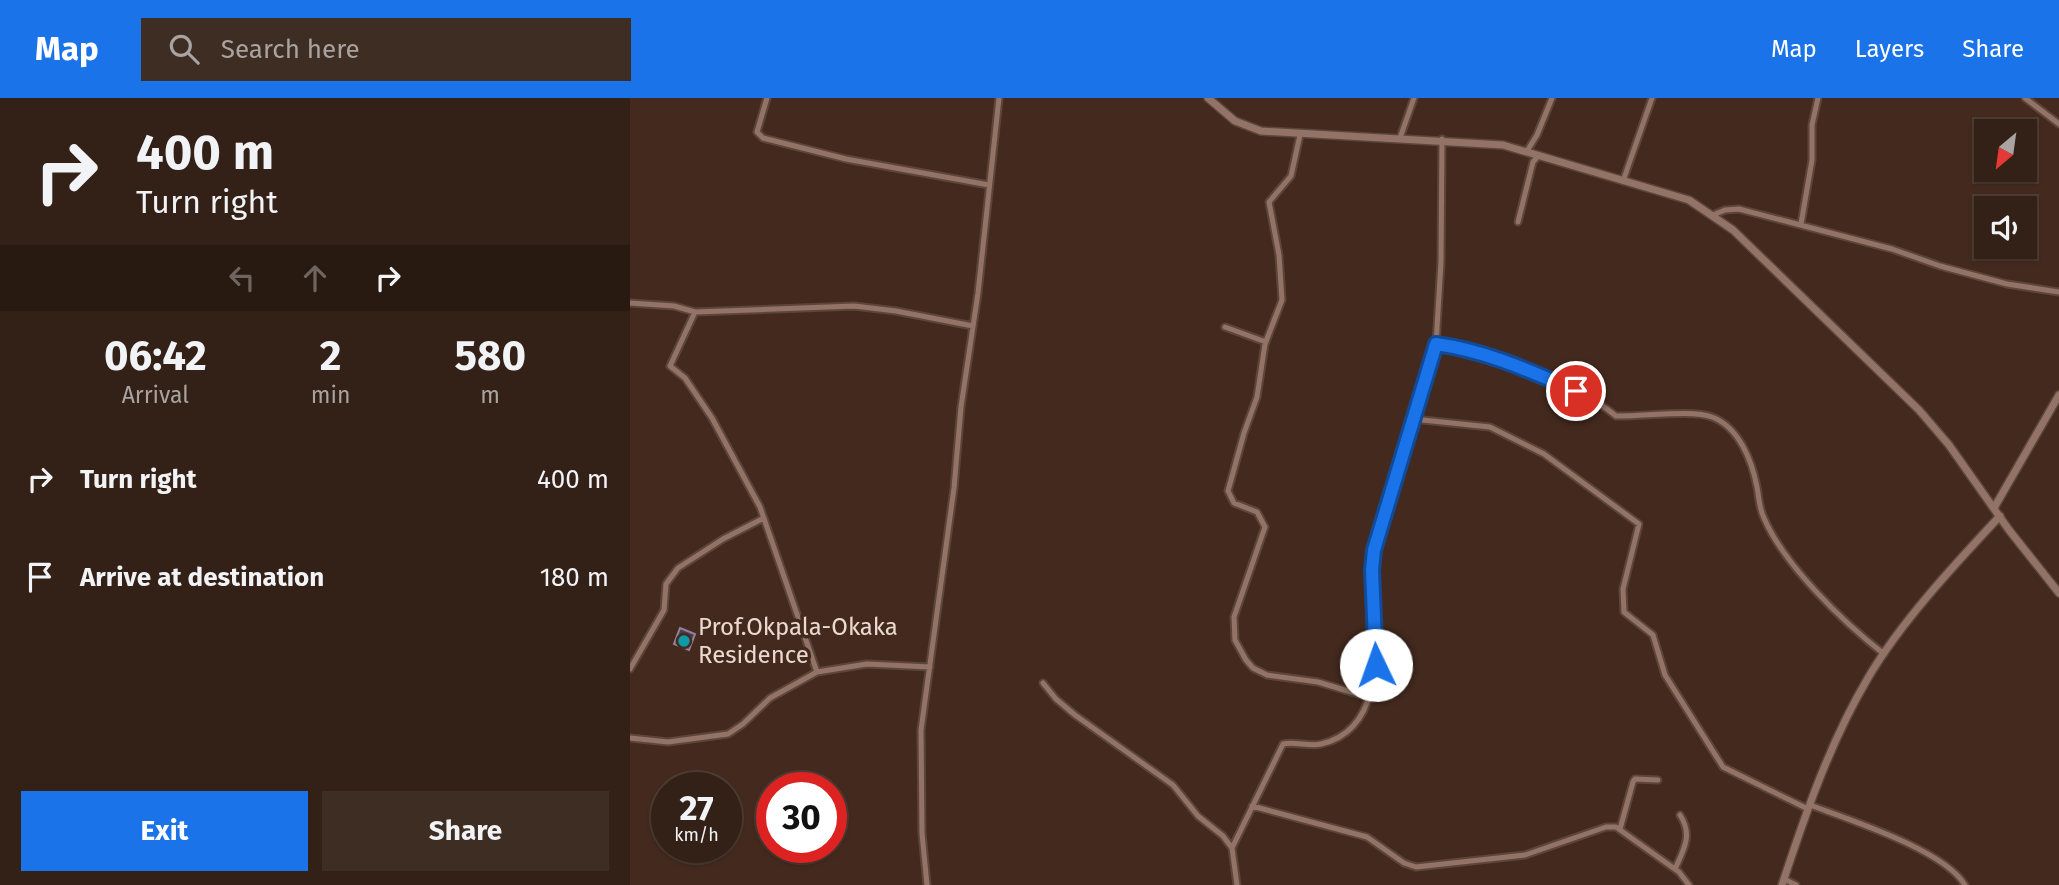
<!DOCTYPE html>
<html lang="en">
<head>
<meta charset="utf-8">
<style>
	:root { --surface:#332016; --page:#3e2d23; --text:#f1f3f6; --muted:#a9a3a1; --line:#4e3e35; --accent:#1a73e8 }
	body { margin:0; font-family:"Fira Sans",sans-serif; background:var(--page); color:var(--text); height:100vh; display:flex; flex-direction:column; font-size:26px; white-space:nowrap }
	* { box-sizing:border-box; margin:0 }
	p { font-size:23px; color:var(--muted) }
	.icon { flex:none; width:38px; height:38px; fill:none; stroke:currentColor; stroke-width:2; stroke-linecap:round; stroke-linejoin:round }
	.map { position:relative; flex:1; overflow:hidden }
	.details { display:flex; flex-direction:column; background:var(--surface); width:630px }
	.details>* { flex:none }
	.banner { background:#332016; color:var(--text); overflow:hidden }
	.needle { width:46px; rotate:209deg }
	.tools { position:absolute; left:1344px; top:21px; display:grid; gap:14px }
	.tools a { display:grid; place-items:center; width:63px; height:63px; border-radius:0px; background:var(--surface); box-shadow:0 2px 5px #0004,0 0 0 2px var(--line); font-size:35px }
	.speed { position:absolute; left:21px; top:674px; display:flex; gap:14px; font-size:35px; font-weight:700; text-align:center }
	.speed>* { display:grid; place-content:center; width:91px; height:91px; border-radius:50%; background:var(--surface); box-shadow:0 2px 5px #0004,0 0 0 2px var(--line); line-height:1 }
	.speed small { font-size:18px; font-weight:400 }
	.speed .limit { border:10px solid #d22; background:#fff; color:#111 }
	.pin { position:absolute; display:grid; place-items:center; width:60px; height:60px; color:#fff; margin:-30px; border:4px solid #fff; border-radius:50%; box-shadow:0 2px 7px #0007 }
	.me { position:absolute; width:77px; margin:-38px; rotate:357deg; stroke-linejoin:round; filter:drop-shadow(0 0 5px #0008) }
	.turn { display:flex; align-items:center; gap:24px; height:147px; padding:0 21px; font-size:32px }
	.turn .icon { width:91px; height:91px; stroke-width:2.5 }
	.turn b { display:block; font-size:49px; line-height:60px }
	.lanes { display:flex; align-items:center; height:66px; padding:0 21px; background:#0003; justify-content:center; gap:35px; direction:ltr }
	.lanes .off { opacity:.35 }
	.eta { display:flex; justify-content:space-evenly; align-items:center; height:119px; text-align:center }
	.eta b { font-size:42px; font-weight:700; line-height:49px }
	.button { display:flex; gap:14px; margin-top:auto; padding:14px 21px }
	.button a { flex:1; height:80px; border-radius:0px; background:var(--accent); color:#fff; font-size:28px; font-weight:700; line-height:80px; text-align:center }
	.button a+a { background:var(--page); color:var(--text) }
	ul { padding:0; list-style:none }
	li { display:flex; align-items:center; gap:21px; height:98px; padding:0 21px }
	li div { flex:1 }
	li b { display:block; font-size:26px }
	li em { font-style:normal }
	header { display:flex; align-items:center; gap:42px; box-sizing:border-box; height:98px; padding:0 35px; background:var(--accent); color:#fff }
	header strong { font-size:33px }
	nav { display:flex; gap:38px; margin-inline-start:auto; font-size:24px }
	.search { width:490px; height:63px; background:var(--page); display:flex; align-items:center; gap:18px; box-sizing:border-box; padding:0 24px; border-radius:0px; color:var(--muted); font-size:26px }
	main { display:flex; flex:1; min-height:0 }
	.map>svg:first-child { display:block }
</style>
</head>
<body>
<header>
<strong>Map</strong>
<div class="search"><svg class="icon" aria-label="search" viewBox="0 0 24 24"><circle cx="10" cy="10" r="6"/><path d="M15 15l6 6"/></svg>Search here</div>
<nav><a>Map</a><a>Layers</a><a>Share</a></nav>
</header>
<main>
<section class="details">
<div class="banner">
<div class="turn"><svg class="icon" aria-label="right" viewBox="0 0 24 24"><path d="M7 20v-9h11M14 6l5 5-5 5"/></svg><div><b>400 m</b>Turn right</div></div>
<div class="lanes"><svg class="icon off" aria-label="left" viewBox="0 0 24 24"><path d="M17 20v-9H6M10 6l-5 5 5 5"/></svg><svg class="icon off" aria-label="ahead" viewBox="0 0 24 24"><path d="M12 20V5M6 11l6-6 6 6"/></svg><svg class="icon" aria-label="right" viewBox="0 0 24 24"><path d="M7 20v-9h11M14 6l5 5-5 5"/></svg></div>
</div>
<div class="eta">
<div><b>06:42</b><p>Arrival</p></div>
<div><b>2</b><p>min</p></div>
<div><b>580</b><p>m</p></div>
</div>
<ul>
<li><svg class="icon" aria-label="right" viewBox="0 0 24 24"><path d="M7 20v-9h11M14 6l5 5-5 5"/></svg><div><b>Turn right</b></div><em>400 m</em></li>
<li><svg class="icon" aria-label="arrive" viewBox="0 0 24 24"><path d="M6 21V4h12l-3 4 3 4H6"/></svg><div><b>Arrive at destination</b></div><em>180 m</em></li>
</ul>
<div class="button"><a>Exit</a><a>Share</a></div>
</section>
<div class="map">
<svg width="1429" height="787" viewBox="0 0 1429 787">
	<rect width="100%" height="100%" fill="#442a1e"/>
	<!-- building -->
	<path fill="#4d3b55" stroke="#93819c" stroke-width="2" d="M50,530L65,536L59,552L44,546Z"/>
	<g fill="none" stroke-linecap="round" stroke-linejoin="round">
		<defs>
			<path id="street" d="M137,0L127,34L133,40L216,61L359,87
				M1395,0L1429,26
				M670,37L661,78L639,104L649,157L652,202L635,246L627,299L614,335L598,393L604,405L627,414L635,429L604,519L605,542L616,562L623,570L637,577L688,584L741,600
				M770,40L784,0
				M897,53L907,37L922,0
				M993,83L1022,0
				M1083,117L1095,112L1109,111L1262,151L1310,168L1377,186L1429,194
				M888,124L903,64L909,57
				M1171,126L1182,62V27L1188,0
				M0,205L44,208L65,214L224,208L266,213L343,228
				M65,214L40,268L55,280L82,320L130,409L187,574
				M595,229L636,244
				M806,246C861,254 943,283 986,318C1010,319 1063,311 1082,319C1109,329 1122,363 1127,389C1129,399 1129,410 1134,420C1154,467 1213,524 1254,556
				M783,321L860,329L914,356L1009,426L993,491L994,514L1023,537L1035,577L1093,669L1178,711
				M0,571L34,512L36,486L48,470L93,441L134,420
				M413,585L426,601L445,617L543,687L568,718L593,738L602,750
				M0,640L38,644L98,636L113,626L140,600L187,574L237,566L300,569
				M1180,707C1220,722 1314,752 1335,787
				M622,708L737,739L774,765L786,769L895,757L976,729H986L1049,774L1059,787
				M990,731L1003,684L1005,681L1028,682
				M1045,771C1054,751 1063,737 1050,717
				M1154,781L1166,787
				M297,787L292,735L291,632L324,390L331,309L348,195L369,0
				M607,787L602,750L653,646C665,643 679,649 691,646C770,628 738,510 744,452L806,246L811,164L812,41"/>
			<path id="secondary" d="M578,0L605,23L631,33L873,47L1059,102L1103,132L1289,312L1319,347L1379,432L1429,495
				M1364,410L1429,297
				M1152,787C1175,717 1200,644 1238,580C1270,525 1326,465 1370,418"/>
		</defs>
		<!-- street casing -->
		<use href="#street" stroke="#5c463c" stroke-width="9"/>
		<!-- secondary casing -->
		<use href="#secondary" stroke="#5c463c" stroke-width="10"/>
		<!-- street -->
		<use href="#street" stroke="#927366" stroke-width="5"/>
		<!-- secondary -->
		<use href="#secondary" stroke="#927366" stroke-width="7"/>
	</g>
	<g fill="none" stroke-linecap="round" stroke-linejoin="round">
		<defs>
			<path id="route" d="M746,567L742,472L744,452L806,246C857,253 900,273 946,293"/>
		</defs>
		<!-- route casing -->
		<use href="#route" stroke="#114b97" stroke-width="18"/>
		<!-- route -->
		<use href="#route" stroke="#1a73e8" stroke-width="12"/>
	</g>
	<!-- markers -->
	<circle fill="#0f9aa8" stroke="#442a1e" stroke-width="2.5" cx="54" cy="543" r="7"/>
	<g text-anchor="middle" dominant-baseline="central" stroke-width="7" stroke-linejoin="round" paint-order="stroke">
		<!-- poi labels -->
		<g font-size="24" fill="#ebd9d2" stroke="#442a1e" text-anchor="start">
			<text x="68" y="529">Prof.Okpala-Okaka<tspan x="68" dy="28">Residence</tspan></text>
		</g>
	</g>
</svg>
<div class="tools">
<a><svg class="needle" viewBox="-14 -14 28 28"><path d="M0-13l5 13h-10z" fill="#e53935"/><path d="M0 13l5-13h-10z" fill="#a9a3a1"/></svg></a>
<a><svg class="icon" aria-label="sound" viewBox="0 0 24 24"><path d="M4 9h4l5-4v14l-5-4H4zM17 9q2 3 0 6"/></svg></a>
</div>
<div class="speed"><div>27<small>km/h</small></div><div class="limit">30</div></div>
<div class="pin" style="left:946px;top:293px;background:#d93025"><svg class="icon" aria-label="arrive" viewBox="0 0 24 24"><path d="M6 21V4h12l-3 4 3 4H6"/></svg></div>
<svg class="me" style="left:746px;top:567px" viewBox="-20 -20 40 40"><circle r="19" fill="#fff"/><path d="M0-13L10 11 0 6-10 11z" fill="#1a73e8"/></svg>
</div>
</main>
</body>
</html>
